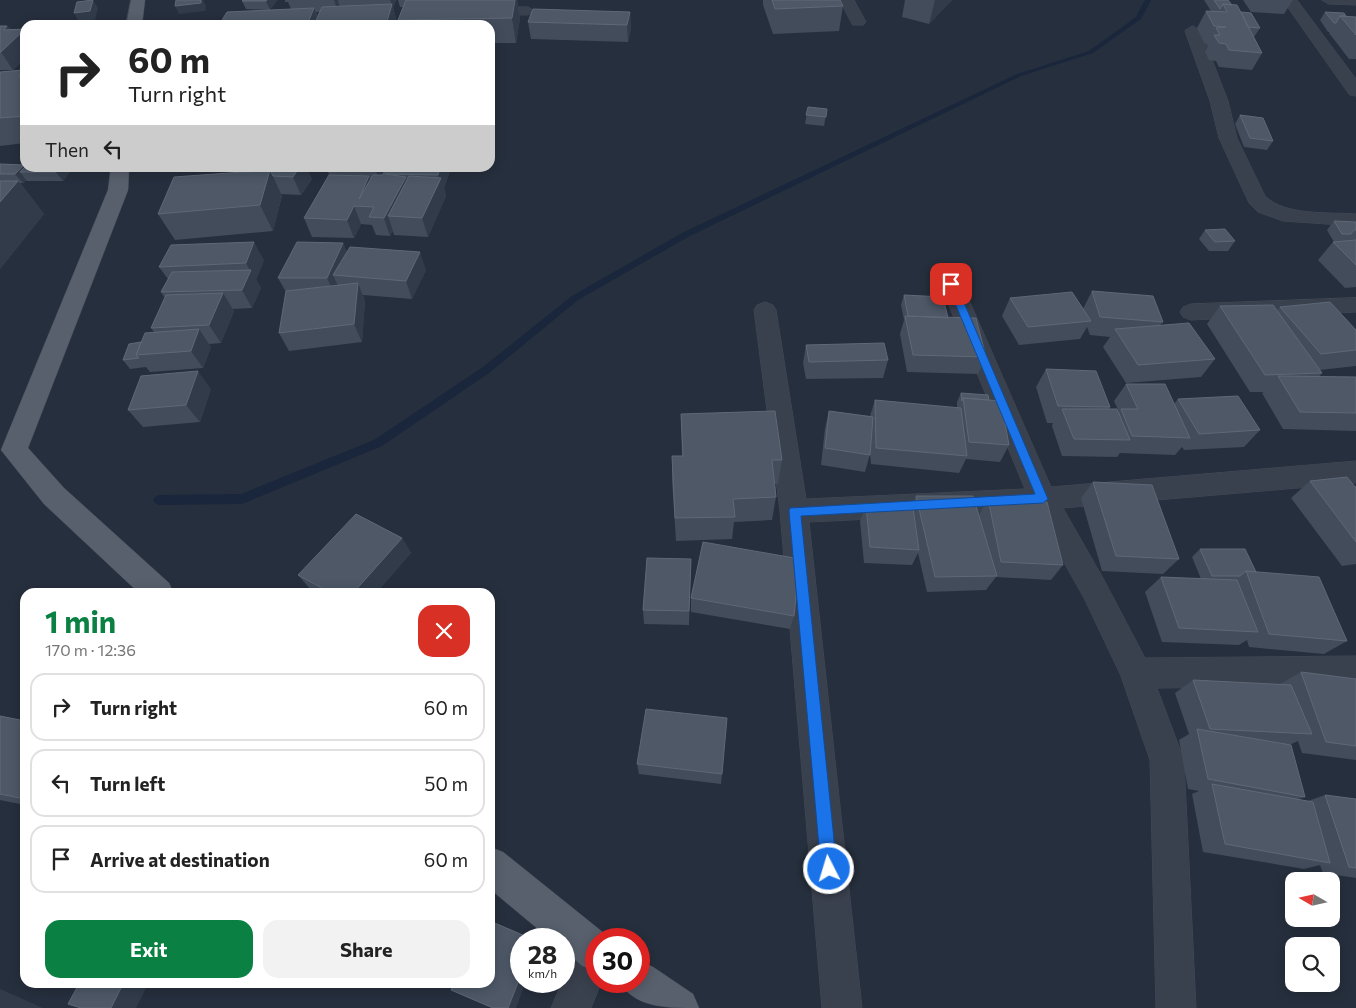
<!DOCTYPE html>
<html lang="en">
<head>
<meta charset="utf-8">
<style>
	:root { --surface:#fff; --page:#f2f2f2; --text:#222; --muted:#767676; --line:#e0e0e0; --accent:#0b8043 }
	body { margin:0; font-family:Commissioner,sans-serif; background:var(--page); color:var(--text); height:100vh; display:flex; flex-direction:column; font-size:19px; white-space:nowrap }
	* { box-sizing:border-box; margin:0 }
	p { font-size:16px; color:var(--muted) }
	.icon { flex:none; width:28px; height:28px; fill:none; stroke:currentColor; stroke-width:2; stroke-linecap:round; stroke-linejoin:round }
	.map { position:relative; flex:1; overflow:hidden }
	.sheet { position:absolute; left:20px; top:588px; width:475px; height:400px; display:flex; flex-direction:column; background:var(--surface); border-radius:15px; box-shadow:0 2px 12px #0003 }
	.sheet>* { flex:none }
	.banner { position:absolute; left:20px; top:20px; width:475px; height:152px; border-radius:15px; box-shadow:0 2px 12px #0003; background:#fff; color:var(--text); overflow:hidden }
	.needle { width:32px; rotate:279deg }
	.fabs { position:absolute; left:1285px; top:872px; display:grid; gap:10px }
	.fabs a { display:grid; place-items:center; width:55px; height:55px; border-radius:10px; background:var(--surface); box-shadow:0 2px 12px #0003; font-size:25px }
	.speed { position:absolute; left:510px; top:928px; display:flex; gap:10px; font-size:25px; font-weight:700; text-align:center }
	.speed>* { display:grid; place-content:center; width:65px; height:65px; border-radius:50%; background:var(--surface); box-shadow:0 2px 12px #0003; line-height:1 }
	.speed small { font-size:12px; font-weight:400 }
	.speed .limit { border:8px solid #d22; background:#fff; color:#111 }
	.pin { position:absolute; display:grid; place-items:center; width:42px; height:42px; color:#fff; margin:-21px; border-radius:10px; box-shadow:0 2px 8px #0006 }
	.me { position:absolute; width:55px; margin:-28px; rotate:355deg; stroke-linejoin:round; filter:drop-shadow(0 0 4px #0008) }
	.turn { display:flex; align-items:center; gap:18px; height:105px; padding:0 25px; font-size:22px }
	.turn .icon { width:65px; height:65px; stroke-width:2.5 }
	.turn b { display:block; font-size:35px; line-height:42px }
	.then { display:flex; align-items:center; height:48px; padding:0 25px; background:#0003; gap:10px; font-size:19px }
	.round { display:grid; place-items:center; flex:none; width:52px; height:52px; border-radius:15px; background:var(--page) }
	.head { display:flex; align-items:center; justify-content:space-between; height:85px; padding:0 25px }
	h1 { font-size:30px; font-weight:700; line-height:38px; color:var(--accent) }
	.primary-button { display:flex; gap:10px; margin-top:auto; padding:10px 25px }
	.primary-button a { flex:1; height:58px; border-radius:15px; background:var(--accent); color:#fff; font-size:20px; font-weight:700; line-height:58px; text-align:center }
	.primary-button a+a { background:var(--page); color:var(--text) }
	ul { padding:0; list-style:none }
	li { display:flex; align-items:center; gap:15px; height:68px; margin:0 10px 8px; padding:0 15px; border:2px solid var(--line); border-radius:15px }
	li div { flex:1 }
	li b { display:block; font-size:19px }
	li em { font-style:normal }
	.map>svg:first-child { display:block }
</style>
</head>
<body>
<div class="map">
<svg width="1356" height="1008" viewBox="0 0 1356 1008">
	<rect width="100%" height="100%" fill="#262f3d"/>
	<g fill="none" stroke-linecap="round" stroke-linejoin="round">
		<!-- stream -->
		<path fill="#1a263b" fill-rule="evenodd" d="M1145,0H1151L1141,19L1093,53L1021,76L688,237L578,300L489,373L382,446L242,504L159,505L155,503L153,500L155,497L159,495L241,494L374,440L483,367L572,296L682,233L1017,74L1089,51L1136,17Z"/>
		<defs>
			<path id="minor" d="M840,0H854L866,22L863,25H853Z
				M1283,0H1297L1356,79V96L1350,95Z
				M1322,0H1356V5L1329,4Z
				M482,7H528L535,11L528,15L477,14L475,11Z
				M1193,26L1201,31L1228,101L1237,138L1265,196C1285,216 1329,212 1356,214V226L1283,221L1258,212L1249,203L1219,138L1210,101L1185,31Z
				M951,277L959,279L962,284L1051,487L1356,461V483L1063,508L1104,580L1145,658L1356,656V686L1157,688L1184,760L1196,1008H1156L1150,760L1121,676L1084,598L1035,511L809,522L862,1008H822L780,511L754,310L757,305L765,302L773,305L776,310L806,499L1025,489L940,284L943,279Z
				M1356,298V312L1191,320L1183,317L1180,312L1183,307L1191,304Z
				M595,932L609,939H596V981H602L591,1008H551L581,937Z"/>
			<path id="major" d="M131,0H145L142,25H126Z
				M111,168H129L128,190L28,448L64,488L169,583L173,592H138L44,504L1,450L108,190Z
				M490,847L503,852L610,938L596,939V971L582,966L564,950V939H550L490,889Z
				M639,961L653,967L693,994L699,1008C667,1008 634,1008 619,981H639Z"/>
		</defs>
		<!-- minor casing -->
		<use href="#minor" stroke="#444a57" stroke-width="1"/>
		<!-- major casing -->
		<use href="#major" stroke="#444a57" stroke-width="1"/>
		<!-- minor -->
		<use href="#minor" fill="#3a414e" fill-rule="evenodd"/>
		<!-- major -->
		<use href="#major" fill="#58606d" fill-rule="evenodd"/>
	</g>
	<!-- wall -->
	<path fill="#424c5b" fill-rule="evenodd" d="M277,0L270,10L246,9L242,1Z
		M285,0H396L393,8L397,21L220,23L291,9L288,2H285ZM316,12H319L318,17Z
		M398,0H517L520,18L516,43H490V25H400L398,20L403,7H400Z
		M763,0H840L843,6L839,31L773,34L763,5Z
		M905,0H952L929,24L902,17Z
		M1204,0H1228L1232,5L1260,28L1254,37L1253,36L1262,53L1252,70L1219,67L1216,61L1209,60L1205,52L1208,47L1207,45V44L1204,43L1197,28L1206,11H1211Z
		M1243,0H1293L1284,14L1251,12Z
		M630,12L631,29L628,42L531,39L528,22Z
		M1325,12L1346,16L1356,17V59H1349L1329,33L1330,32H1328L1320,20Z
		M0,26H7L10,29H25V58L13,70H0Z
		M0,72H25V143L0,146Z
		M808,107L827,109L824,126L805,124Z
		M1240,115L1273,141L1267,150L1244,147L1235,124Z
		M0,164L24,165L25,168H71L72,169L63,181H27L26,180L23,183H20L44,214L0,269Z
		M451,168L444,188L446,196L428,237L394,235L393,231L390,236L376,235L372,225L361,224L354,238L312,237L304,218L329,175L327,169Z
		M247,172L312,179L301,195L281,194L282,196L273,231L175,240L158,214Z
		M1334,221L1356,222V287L1345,288L1318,260L1333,242H1334L1327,230Z
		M1205,230L1235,241L1228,251H1209L1199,239Z
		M343,243L347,252L426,270L412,299L363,295L365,301L362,342L289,351L279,333L286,292L278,278Z
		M264,260L256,280L261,288L252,308L233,309L234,311L221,343L209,344L211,347L203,368L150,372L146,367L130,369L123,360L141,342L154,332L151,328L165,298L161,292L168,279L159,267Z
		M1092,291L1163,322L1160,325L1215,359L1201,377L1126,383L1103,347L1110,337L1090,335L1087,327L1080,339L1019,345L1002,316L1010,298L1083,309Z
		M904,295L948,318L986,357L978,374L907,372L900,334L904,320L901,305Z
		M1220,306L1277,311L1280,307L1356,330V366L1320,370L1322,373L1319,377H1356V431L1283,429L1262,393L1264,392H1250L1207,324Z
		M806,345L888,360L883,378L806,379L803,363Z
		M1046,369L1110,407L1109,409L1118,413L1119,412L1114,401L1126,384L1174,404L1178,399L1260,430L1244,447L1184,450L1182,447L1175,455L1120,453L1117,457L1062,456L1052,426L1053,423H1047L1036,387Z
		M211,389L200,422L143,427L128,410Z
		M961,393L989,400L1009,445L1000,462L966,459L959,473L871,464L870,454L865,472L821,465L825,428L829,411L870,416L875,400L957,408V402Z
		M681,414L782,460L778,484H775L776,497L772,520L734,522L732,539L676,541L672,480V456H682Z
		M1310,481L1355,486H1356V564L1342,566L1291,498Z
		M1093,482L1179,559L1163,574L1102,571L1081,498Z
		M916,496L979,515L988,499L1063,565L1051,580L996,577L986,590L927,592L918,553L912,565L864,563L860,521L866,505L911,508Z
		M402,538L411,553L377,592H315L311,590L298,575Z
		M1200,549L1256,572L1347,641L1324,654L1249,647L1247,640L1239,645L1162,642L1145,592L1161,577L1201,579L1192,557Z
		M691,559L689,625L644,624L643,610Z
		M691,598L794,616L790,629L691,612Z
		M1301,672L1356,679V760L1302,753L1298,741L1289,745H1286L1305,797L1298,799L1308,801L1325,795L1356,799V878L1323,873L1320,865L1304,869L1203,852L1192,794L1199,791L1188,789L1179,740L1189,734L1175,693L1193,680L1280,684Z
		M0,716L25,721V805L0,800Z
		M637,764L722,774L721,784L639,774Z"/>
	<!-- shaded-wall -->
	<path fill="#313b4a" d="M93,0L98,8L95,20L79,22L74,13Z
		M201,0H203L206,6L205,11L179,14L175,6Z
		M267,0H277L270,10L266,1Z
		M334,0H338L340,8L338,12Z
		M390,0H396L393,8L397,21L396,25H386L392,6Z
		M515,0H517L520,18L516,43L512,18Z
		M935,0H952L929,24Z
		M314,8L320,25H307Z
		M630,12L631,29L628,42L627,25Z
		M7,26L16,38L25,29V58L13,70L1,52L4,30Z
		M23,70L25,72V86L19,77Z
		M24,165L25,166L20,172L26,180L23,183L15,174Z
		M60,168H71L72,169L63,181L56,172Z
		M299,168H307L312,179L301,195L293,177Z
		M378,168H393L382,189L376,171Z
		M440,168H451L444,188L446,196L428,237L422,218L440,181L438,175Z
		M270,170L282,196L273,231L260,205Z
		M369,176L376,194L359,199Z
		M406,177L412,195L388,216L393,231L390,236L384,218Z
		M18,181L44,214L0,269V202Z
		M354,206L361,224L354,238L347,220Z
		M254,242L264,260L256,280L261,288L252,308L242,290L250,271L246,263Z
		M343,243L351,261L333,275L339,288L336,297L327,278Z
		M420,252L426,270L412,299L406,281Z
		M358,283L365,301L362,342L354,324Z
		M223,293L234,311L221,343L209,325Z
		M199,329L211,347L203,368L191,351Z
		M198,371L211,389L200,422L186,405Z
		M402,538L411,553L377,592H354Z
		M521,975V981H526L516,1008H508Z
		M124,982H149L136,1008H111Z
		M0,989L43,1008H0Z"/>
	<!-- building -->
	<path fill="#4e5867" stroke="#5f6876" d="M93,0L90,11L74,13L77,2Z
		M176,0H201V3L175,6Z
		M243,0H267L266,1H242Z
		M406,0H515L512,18L398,20Z
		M772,0H840L843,6L775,9Z
		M1214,0H1228L1232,5L1223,4L1220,9Z
		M392,4L386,25H314L322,7Z
		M1223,4L1237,5L1262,53L1229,50L1226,44L1219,43L1214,35H1220L1216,28L1226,27L1214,26L1206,11L1227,12Z
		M314,8L307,25H219L227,12Z
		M533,9L630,12L627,25L528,22Z
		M1241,12L1251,13L1260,28L1248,27Z
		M1325,12L1344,13L1346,16H1340L1336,23H1334Z
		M1340,16L1356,17V35Z
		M220,23L219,25H189L190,24Z
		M0,26H7L4,30L25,29L1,52H0Z
		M23,70L19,77L25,76V116L0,118V72Z
		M808,107L827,109L826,117L806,115Z
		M1240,115L1263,118L1273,141L1250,138Z
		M0,164L24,165L15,174H0Z
		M25,167V168H60L56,172H20Z
		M250,168H299L293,177L273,176L270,170L247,172Z
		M328,168H378L376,171L327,169Z
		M386,168H440L438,175L385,174L406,177L384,218L369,217L374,207L354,206L347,220L304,218L329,175L369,176L359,199L373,175H383Z
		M270,170L260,205L158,214L174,177Z
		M409,176L441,178L422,218L388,216Z
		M0,181H18L0,202Z
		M1334,221L1356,222V230H1354L1351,234H1342Z
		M1225,229L1235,241L1215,242L1205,230Z
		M1356,240V265L1333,242Z
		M254,242L246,263L159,267L171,245Z
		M297,242L343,243L327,278H278Z
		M350,247L420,252L406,281L333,275Z
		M251,270L242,290L161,292L172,272Z
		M358,283L354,324L279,333L286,291Z
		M1092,291L1153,296L1163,322L1100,317Z
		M1072,292L1091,321L1028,327L1010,298Z
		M223,293L209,325L151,328L166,295Z
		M904,295L943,297L948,318L908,316Z
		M1330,302L1356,330V350L1321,354L1280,307Z
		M1273,305L1322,373L1265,375L1220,306Z
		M905,316L976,318L986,357L913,355Z
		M1189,323L1215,359L1138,365L1115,329Z
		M199,329L191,351L136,355L145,333Z
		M141,342L136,355L139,358L123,360L129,344Z
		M884,343L888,360L809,362L806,345Z
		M1046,369L1096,371L1110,407L1058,406Z
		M198,371L186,405L128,410L141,376Z
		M1278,376L1356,377V413L1300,412Z
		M1126,384H1165L1190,438L1132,436L1121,409H1138Z
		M961,393L988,395L989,400L963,398L962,401Z
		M1238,396L1260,430L1199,434L1178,399Z
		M963,398L1001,401L1009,445L969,442Z
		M875,400L961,408L967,456L876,448Z
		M1062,409H1117L1130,440L1074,439Z
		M775,411L782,460H772L776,497L733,499L735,517L675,518L672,456H683L681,414Z
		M829,411L873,417L870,455L825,448Z
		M1347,477L1356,488V542L1310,481Z
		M1093,482L1152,485L1179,559L1116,556Z
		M916,496H973L997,576L935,577Z
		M988,499L1047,502L1063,565L1001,562Z
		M866,505L913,508L919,550L870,547Z
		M356,514L402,538L354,592H329L298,575Z
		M703,542L800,559L794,616L691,598Z
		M1200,549H1245L1256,572L1246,571L1240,576H1212Z
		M647,558L691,559L689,611L643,610Z
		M1246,571L1319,577L1347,641L1269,634Z
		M1161,577L1237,580L1258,632L1179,628Z
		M1301,672L1356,679V746L1326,742Z
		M1193,680L1291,685L1312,734L1210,729Z
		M646,709L727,718L722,774L637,764Z
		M0,716L25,721V799L0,794Z
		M1197,729L1291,745L1305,797L1208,779Z
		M1212,784L1313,802L1330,863L1225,844Z
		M1325,795L1356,799V868L1349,867Z
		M490,921L532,939H521V975L508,1008H493L451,990L455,982H490Z
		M80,982H124L111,1008H81L68,1004Z"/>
	<!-- route -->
	<path fill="#1a73e8" stroke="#114b97" d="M951,281L956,284L1048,499L1043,503L801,516L837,869L834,874L829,877L824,874L821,869L789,511L790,508L1035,494L947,284Z"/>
</svg>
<div class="fabs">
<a><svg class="needle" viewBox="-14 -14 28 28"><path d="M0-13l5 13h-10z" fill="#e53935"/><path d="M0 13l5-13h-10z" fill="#767676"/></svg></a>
<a><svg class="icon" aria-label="search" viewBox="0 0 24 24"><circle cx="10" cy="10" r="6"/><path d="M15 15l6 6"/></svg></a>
</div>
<div class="speed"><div>28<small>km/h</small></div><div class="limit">30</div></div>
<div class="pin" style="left:951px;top:284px;background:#d93025"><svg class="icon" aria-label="arrive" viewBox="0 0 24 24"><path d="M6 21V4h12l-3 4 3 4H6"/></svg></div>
<svg class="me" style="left:829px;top:869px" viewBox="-20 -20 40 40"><circle r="17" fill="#1a73e8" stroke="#fff" stroke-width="3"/><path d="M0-11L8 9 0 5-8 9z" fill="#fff"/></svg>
<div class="banner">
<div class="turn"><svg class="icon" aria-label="right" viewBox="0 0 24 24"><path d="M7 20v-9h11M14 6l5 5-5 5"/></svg><div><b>60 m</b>Turn right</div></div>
<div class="then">Then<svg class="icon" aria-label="left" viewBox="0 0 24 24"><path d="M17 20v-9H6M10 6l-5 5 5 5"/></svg></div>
</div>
<section class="sheet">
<div class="head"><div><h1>1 min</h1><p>170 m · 12:36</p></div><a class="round" style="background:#d93025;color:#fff"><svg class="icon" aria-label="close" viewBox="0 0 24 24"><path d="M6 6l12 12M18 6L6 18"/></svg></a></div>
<ul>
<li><svg class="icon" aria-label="right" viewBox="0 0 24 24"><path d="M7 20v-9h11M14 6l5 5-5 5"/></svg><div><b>Turn right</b></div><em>60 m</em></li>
<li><svg class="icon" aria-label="left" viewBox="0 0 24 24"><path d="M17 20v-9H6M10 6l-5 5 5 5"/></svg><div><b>Turn left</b></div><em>50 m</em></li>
<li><svg class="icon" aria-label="arrive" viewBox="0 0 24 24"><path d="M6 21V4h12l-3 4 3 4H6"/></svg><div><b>Arrive at destination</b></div><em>60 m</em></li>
</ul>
<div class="primary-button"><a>Exit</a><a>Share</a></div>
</section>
</div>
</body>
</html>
